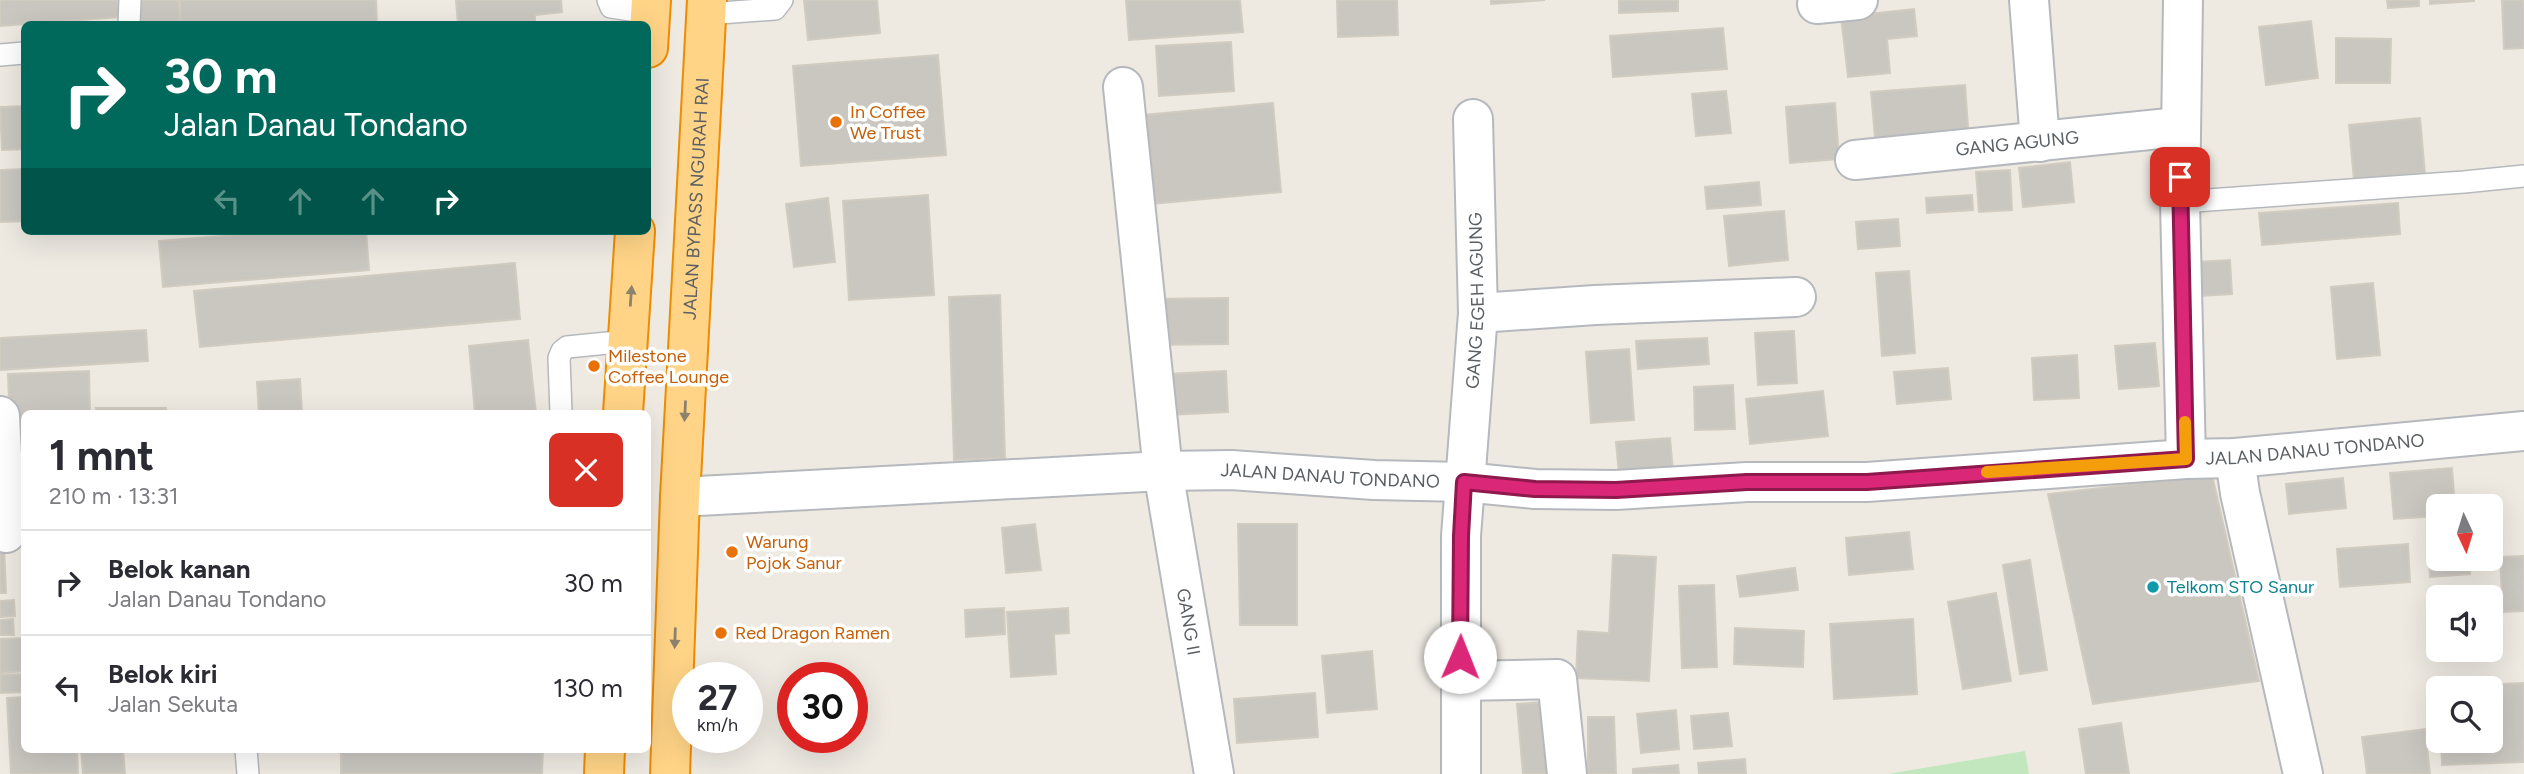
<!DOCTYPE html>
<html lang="id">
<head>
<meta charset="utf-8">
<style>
	:root { --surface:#fff; --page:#f2f2f3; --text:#2b2b33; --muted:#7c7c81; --line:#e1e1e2 }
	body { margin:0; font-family:Figtree,sans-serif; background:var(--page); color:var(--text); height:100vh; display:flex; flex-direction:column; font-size:26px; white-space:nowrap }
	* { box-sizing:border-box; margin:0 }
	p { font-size:23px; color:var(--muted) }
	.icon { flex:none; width:38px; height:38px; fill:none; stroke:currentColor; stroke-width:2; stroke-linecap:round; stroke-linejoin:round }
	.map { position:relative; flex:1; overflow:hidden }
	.side { position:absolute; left:21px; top:410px; width:630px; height:343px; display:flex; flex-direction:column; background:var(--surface); border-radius:10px; box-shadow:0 7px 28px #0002 }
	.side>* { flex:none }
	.hud { position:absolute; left:21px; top:21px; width:630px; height:214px; border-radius:10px; box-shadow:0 7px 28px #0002; background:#00695c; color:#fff; overflow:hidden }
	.needle { width:46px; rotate:176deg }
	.fabs { position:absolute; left:2426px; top:494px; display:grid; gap:14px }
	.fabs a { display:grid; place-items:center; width:77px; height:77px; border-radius:10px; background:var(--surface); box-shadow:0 7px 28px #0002; font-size:35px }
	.speed { position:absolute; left:672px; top:662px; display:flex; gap:14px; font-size:35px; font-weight:700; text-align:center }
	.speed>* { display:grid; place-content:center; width:91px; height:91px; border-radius:50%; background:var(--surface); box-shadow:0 7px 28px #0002; line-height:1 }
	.speed small { font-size:18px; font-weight:400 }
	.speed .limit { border:10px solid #d22; background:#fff; color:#111 }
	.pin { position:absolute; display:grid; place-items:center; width:60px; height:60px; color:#fff; margin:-30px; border-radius:14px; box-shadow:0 4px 10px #0006 }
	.me { position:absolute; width:77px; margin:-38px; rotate:1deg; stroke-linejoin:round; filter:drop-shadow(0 0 5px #0008) }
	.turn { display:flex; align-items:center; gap:24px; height:147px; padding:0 28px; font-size:32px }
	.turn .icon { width:91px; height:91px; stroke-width:2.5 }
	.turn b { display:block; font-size:49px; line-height:60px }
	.lanes { display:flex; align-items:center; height:66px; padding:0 28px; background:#0003; justify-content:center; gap:35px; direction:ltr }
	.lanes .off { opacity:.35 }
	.round { display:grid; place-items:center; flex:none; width:74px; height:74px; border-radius:10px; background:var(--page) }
	.headline { display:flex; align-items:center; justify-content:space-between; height:119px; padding:0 28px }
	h1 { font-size:42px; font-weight:700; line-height:52px }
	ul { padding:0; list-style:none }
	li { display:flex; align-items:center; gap:21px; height:105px; padding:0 28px; border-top:2px solid var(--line) }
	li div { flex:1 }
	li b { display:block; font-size:26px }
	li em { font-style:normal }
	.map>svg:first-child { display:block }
</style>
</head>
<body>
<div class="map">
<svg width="2524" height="774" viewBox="0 0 2524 774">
	<rect width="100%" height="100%" fill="#eeeae2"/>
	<!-- green -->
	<path fill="#c2e6bd" d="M2025,751L2029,774H1888Z"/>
	<!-- building -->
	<path fill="#cac7c1" stroke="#d2cbc0" stroke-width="2" d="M0,0H118L119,17L0,26Z
		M138,0H179L180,24H139Z
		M180,0H376L377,24H181Z
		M456,0H561L562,12L535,15V24H458Z
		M804,0H877L880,33L808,40Z
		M1126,0H1240L1243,32L1129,40Z
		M1337,0H1397L1398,35L1338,37Z
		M1491,0H1545L1491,4Z
		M1619,0H1678V11L1619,13Z
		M2387,0H2419V6L2388,8Z
		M2430,0H2474V1L2430,4Z
		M2502,0H2524V48L2504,49Z
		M1914,9L1917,36L1887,39L1890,73L1848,77L1841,17Z
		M2311,21L2318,78L2266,85L2259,27Z
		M1723,28L1727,69L1613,77L1610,36Z
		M2336,38L2391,39L2390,83H2336Z
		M1231,42L1234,91L1159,96L1156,46Z
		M938,55L946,155L801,166L793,66Z
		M1965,85L1969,141L1876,149L1871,92Z
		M1726,91L1731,133L1696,136L1692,94Z
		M1273,103L1281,192L1152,204L1144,115Z
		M1835,103L1839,159L1790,163L1786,107Z
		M24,106V149L2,150L0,107Z
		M2420,118L2425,174L2354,181L2349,125Z
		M2070,162L2074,202L2023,207L2019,168Z
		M24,169V221L0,222V170Z
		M2010,170L2012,210L1979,212L1976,172Z
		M1759,182L1761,205L1707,209L1705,187Z
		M928,195L934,295L849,300L843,201Z
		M1972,195L1973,210L1927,213L1926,198Z
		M828,198L835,262L794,267L786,204Z
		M2398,203L2400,234L2262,245L2259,213Z
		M1784,211L1788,260L1729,266L1724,216Z
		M1898,219L1900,246L1858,249L1856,222Z
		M288,231H366L369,270L163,287L159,241Z
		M2230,260L2232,294L2199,296L2197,262Z
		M515,263L520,319L200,347L194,291Z
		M1909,271L1915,353L1882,356L1876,273Z
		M2373,283L2380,355L2337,359L2331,287Z
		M1000,295L1005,458L954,460L949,297Z
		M1228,298V344L1155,345L1154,299Z
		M146,330L148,361L0,370V338Z
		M1794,331L1797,383L1758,385L1755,333Z
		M1707,338L1709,364L1638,369L1636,341Z
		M528,340L536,413H475L469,346Z
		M2155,343L2159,386L2119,389L2115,346Z
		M1629,349L1634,420L1591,423L1586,352Z
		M2077,355L2079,398L2034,400L2032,358Z
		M1948,368L1951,399L1897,404L1894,372Z
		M89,371L90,413H24V459L11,460L8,374Z
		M1226,371L1228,412L1168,415L1166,374Z
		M300,379L302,413H259L257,382Z
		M1733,385L1735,429L1695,430L1694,387Z
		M1823,391L1828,436L1750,444L1746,399Z
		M96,408H166V413H96Z
		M1670,438L1673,471L1619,475L1616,442Z
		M2452,468L2455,506H2438V516L2394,519L2390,473Z
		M2212,475L2259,681L2093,704L2048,494Z
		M2343,478L2346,508L2289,514L2286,484Z
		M1035,524L1041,570L1006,573L1002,528Z
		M1238,524H1297V625H1240Z
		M1909,532L1913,569L1849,575L1846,538Z
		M2427,533H2438V558H2469L2470,574L2430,577Z
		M4,544L6,593H0V545Z
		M2408,544L2410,582L2340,587L2337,549Z
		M1613,555L1656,557L1649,681L1576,678L1578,631L1609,633Z
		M2524,556V611L2503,612L2500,557Z
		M2030,560L2047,670L2020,674L2003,565Z
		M1795,568L1798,590L1740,597L1737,576Z
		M1714,585L1717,667L1682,668L1679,586Z
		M1996,593L2011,681L1963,689L1948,602Z
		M14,600L15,616L0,617V601Z
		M1004,608L1005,634L966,637L965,610Z
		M1068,608L1069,633L1054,634L1056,674L1011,677L1007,612Z
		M13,619L14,635H0V620Z
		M1913,619L1917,694L1834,699L1830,624Z
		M1735,628L1804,631L1803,667L1734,664Z
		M24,638V671L0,673V639Z
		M1372,651L1377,709L1327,713L1322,656Z
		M24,674V692L0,693V675Z
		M2524,683V762L2442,765L2441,740H2490V688H2481V685Z
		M1315,693L1318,737L1237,743L1234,699Z
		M24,697V749H77L78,774H11L7,698Z
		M1543,702L1549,774H1523L1517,704Z
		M1676,710L1679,749L1641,753L1637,714Z
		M1728,713L1732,746L1694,749L1691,716Z
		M1588,717H1614L1616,774H1588Z
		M2121,723L2129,774H2086L2079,729Z
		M2425,729L2430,774H2367L2362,737Z
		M81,749H123L125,774H83Z
		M341,749H543L542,774H341Z
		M1745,759L1746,774H1699L1698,763Z
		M1678,765L1679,774H1633V769Z"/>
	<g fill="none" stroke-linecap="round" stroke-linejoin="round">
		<defs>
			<path id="lane" d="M608,0L611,7L650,13
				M706,14L775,9L782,0
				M129,24L130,0
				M0,55L24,53
				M2180,202L2464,182L2524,176
				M561,413L559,358L562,351L567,347L628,341
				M246,749L248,774"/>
			<g id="street">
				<path d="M2029,0L2040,142"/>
				<path d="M2183,0L2180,202L2186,459"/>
				<path d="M1817,4L1858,0"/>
				<path id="s1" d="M1123,87L1163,471L1214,774"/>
				<path id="s2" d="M1855,160L2179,127"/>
				<path d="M1478,313L1595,305L1796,297"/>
				<path d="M0,416L6,533"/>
				<path d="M2235,458L2240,493L2303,774"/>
				<path id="s3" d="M680,497L1163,471L1231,470L1374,480L1464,482L1535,489L1616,490L1747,482H1867L2186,459L2235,458L2524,431"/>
				<path d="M1460,681L1557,679L1567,774"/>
				<path id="s4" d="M1461,774V536L1478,313L1473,119"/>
			</g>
			<g id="highway">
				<path d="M648,48L651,0"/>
				<path d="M623,413L635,231"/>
				<path d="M604,774L605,749"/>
				<path id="s5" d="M670,774L680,497L707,0"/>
			</g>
		</defs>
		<!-- lane casing -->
		<use href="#lane" stroke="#b5b9bd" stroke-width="24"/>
		<!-- street casing -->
		<use href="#street" stroke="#b5b9bd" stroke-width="42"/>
		<!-- highway casing -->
		<use href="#highway" stroke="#ef8b00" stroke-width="42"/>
		<!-- lane -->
		<use href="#lane" stroke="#fff" stroke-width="21"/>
		<!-- street -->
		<use href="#street" stroke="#fff" stroke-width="38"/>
		<!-- highway -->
		<use href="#highway" stroke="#ffd487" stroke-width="38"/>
	</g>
	<!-- one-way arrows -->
	<defs><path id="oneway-solid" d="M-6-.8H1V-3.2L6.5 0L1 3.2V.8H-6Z" transform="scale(1.75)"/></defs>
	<g fill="#8c826e">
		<use href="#oneway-solid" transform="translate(631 296) rotate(-86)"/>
		<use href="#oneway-solid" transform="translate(685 411) rotate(93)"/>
		<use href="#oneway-solid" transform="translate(675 638) rotate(92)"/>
	</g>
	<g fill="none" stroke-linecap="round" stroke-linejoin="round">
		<defs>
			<path id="route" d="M1460,657L1461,536L1464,482L1535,489L1616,490L1747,482H1867L2186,459L2180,177"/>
		</defs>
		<!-- route casing -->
		<use href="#route" stroke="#8e194d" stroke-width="18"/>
		<!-- route -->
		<use href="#route" stroke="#db2777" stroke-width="12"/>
		<!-- slow -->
		<path stroke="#f59e0b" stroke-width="12" d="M1987,472L2186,459L2185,422"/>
	</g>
	<!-- markers -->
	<g fill="#e8710a" stroke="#fff" stroke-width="2.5">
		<circle cx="836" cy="122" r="7"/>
		<circle cx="594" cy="366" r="7"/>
		<circle cx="732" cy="552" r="7"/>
		<circle cx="721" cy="633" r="7"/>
	</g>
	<circle fill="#0f9aa8" stroke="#fff" stroke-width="2.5" cx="2153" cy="587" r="7"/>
	<g text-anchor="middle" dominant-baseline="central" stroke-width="7" stroke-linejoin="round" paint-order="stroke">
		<!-- food labels -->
		<g font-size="18" fill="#c56008" stroke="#fff" text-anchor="start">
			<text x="850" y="112">In Coffee<tspan x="850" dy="21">We Trust</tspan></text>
			<text x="608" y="356">Milestone<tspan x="608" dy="21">Coffee Lounge</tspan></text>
			<text x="746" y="542">Warung<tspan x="746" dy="21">Pojok Sanur</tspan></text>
			<text x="735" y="633">Red Dragon Ramen</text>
		</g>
		<!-- street labels -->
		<g font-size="18" fill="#5a5f63" stroke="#fff">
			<text stroke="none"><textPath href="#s2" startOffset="163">GANG AGUNG</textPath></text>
			<text stroke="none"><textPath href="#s5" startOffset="576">JALAN BYPASS NGURAH RAI</textPath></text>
			<text stroke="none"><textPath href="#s4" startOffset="474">GANG EGEH AGUNG</textPath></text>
			<text stroke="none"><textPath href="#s3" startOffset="1638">JALAN DANAU TONDANO</textPath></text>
			<text stroke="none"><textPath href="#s3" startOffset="651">JALAN DANAU TONDANO</textPath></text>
			<text stroke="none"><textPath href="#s1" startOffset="539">GANG II</textPath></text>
		</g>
		<!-- culture labels -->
		<g font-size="18" fill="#0d838f" stroke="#fff" text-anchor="start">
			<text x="2167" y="587">Telkom STO Sanur</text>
		</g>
	</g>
</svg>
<div class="fabs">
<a><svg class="needle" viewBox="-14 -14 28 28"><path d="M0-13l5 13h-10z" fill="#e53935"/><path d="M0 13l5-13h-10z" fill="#7c7c81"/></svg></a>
<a><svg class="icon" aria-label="sound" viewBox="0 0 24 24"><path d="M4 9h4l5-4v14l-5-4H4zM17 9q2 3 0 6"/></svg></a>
<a><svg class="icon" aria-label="search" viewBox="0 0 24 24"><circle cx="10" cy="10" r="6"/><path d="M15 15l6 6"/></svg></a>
</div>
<div class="speed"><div>27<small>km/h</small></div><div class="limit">30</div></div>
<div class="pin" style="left:2180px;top:177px;background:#d93025"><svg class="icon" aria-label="arrive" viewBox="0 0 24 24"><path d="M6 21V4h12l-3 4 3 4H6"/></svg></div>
<svg class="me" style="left:1460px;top:657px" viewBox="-20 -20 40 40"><circle r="19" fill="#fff"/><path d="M0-13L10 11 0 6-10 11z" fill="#db2777"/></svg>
<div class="hud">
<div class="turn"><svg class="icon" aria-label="right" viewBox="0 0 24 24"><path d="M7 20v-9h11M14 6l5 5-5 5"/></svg><div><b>30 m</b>Jalan Danau Tondano</div></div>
<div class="lanes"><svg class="icon off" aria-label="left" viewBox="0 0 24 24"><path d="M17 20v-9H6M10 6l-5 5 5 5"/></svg><svg class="icon off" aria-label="ahead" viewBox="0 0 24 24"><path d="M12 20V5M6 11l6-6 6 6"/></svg><svg class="icon off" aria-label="ahead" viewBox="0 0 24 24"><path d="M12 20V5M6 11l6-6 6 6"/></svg><svg class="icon" aria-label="right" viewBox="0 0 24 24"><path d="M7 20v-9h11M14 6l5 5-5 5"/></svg></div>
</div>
<section class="side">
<div class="headline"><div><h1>1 mnt</h1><p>210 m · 13:31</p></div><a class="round" style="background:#d93025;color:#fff"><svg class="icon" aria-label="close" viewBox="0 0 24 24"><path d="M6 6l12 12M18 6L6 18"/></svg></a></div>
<ul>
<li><svg class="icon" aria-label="right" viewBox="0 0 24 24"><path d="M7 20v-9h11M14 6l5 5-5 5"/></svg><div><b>Belok kanan</b><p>Jalan Danau Tondano</p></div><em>30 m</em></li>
<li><svg class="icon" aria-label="left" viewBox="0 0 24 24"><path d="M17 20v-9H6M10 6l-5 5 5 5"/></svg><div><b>Belok kiri</b><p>Jalan Sekuta</p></div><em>130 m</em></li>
</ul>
</section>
</div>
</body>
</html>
